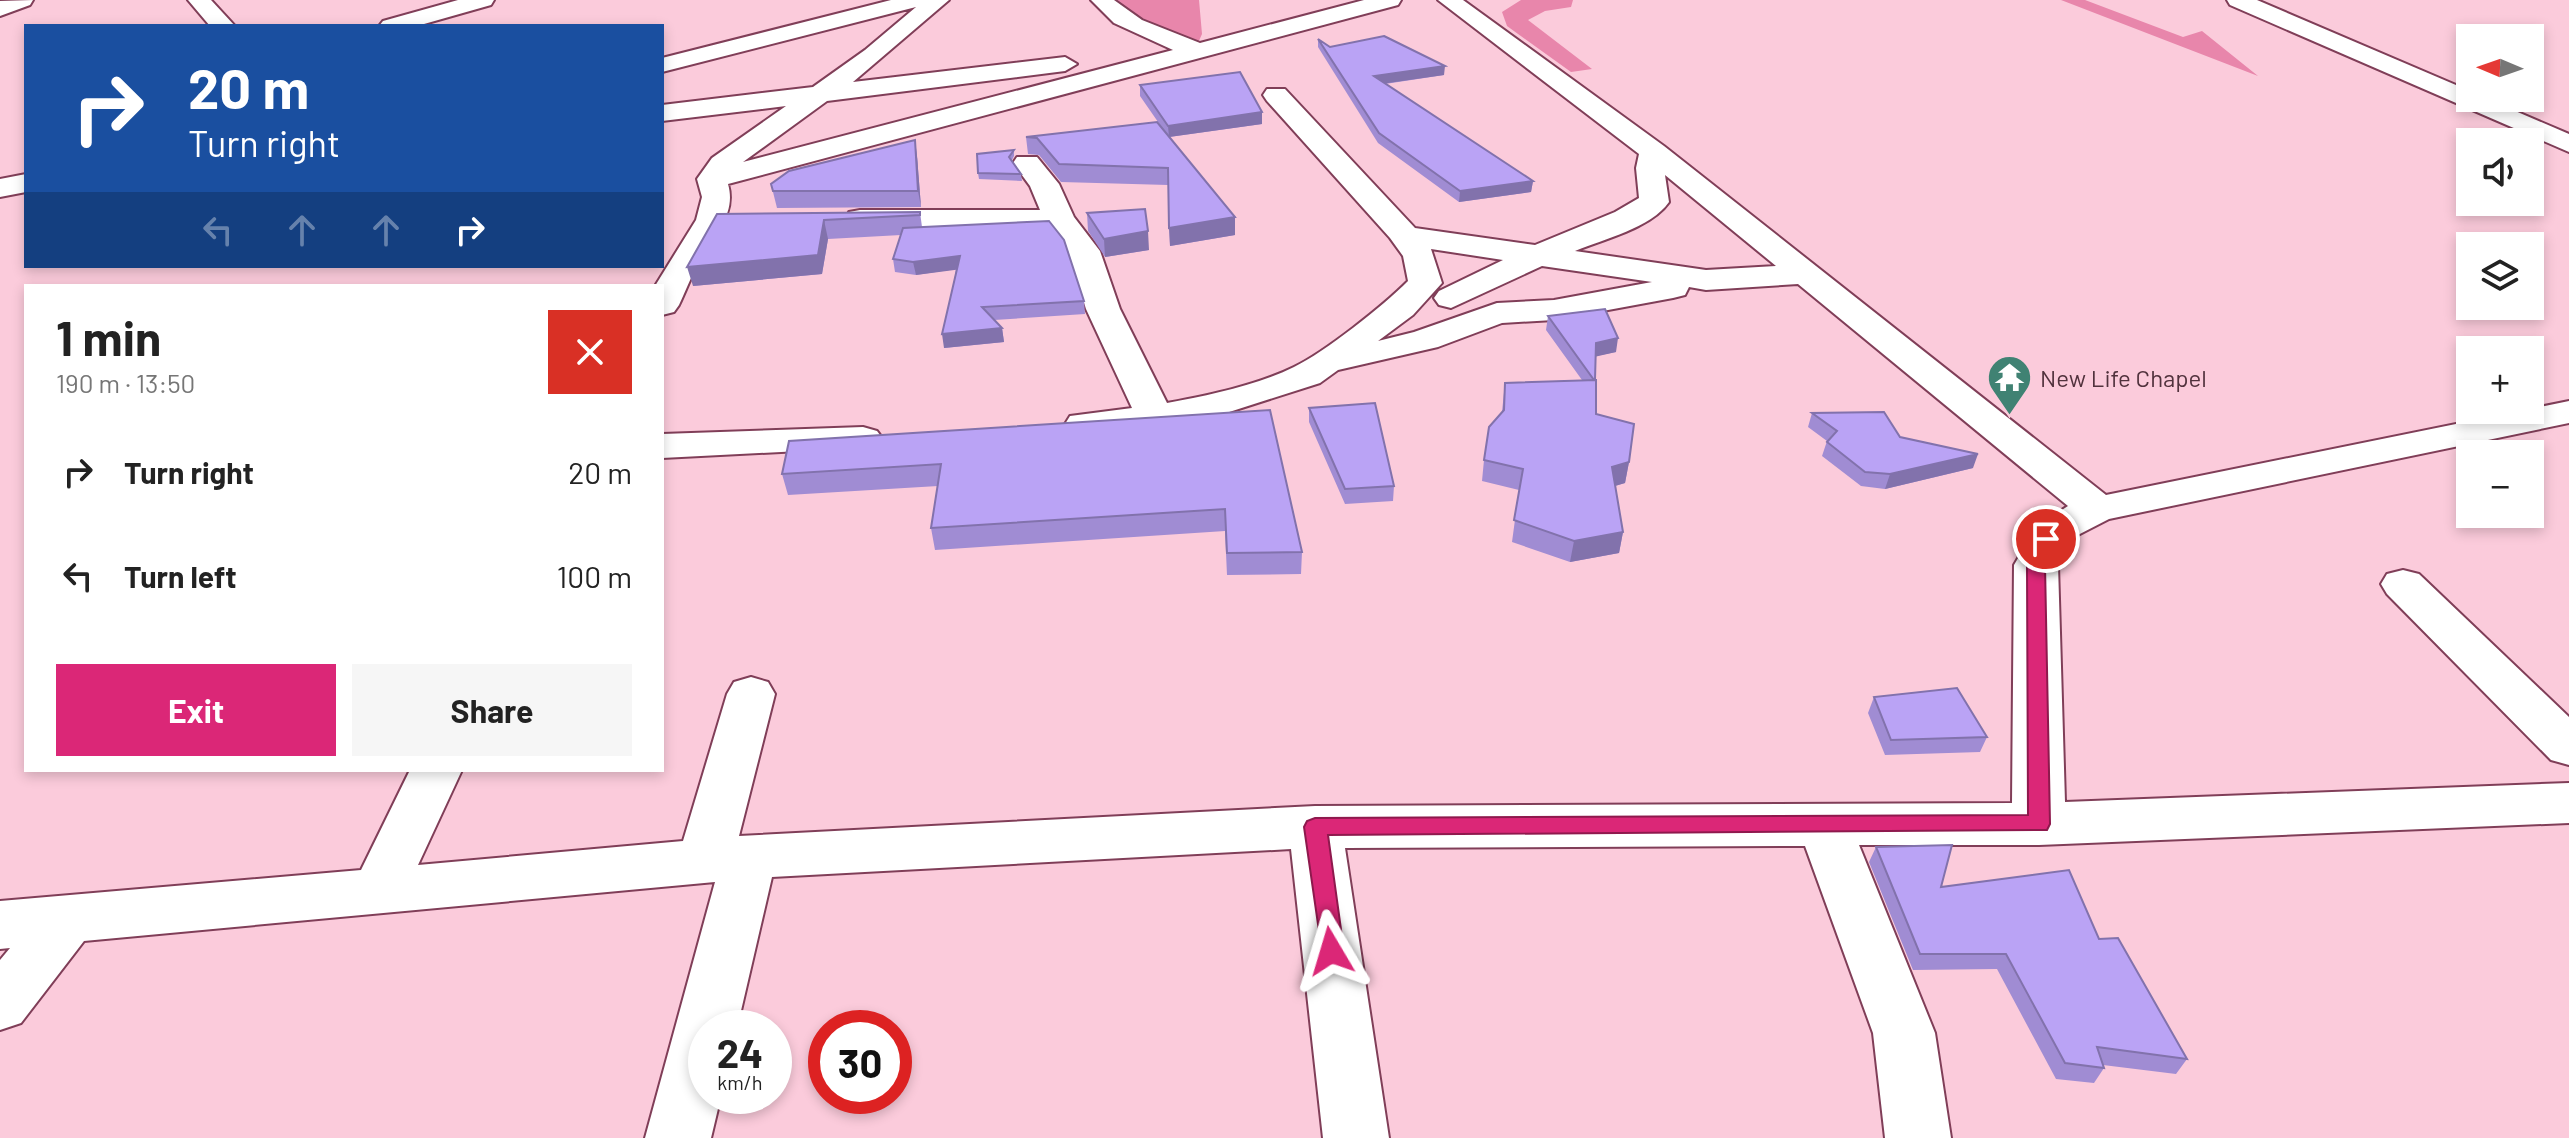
<!DOCTYPE html>
<html lang="en">
<head>
<meta charset="utf-8">
<style>
	:root { --surface:#fff; --page:#f6f6f6; --text:#222; --muted:#767676; --accent:#db2777 }
	body { margin:0; font-family:Barlow,sans-serif; background:var(--page); color:var(--text); height:100vh; display:flex; flex-direction:column; font-size:30px; white-space:nowrap }
	* { box-sizing:border-box; margin:0 }
	p { font-size:26px; color:var(--muted) }
	.icon { flex:none; width:44px; height:44px; fill:none; stroke:currentColor; stroke-width:2; stroke-linecap:round; stroke-linejoin:round }
	.map { position:relative; flex:1; overflow:hidden }
	.sheet { position:absolute; left:24px; top:284px; width:640px; height:488px; display:flex; flex-direction:column; background:var(--surface); border-radius:0px; box-shadow:0 4px 12px #0003 }
	.sheet>* { flex:none }
	.guide { position:absolute; left:24px; top:24px; width:640px; height:244px; border-radius:0px; box-shadow:0 4px 12px #0003; background:#1a4fa0; color:#fff; overflow:hidden }
	.needle { width:52px; rotate:272deg }
	.controls { position:absolute; left:2456px; top:24px; display:grid; gap:16px }
	.controls a { display:grid; place-items:center; width:88px; height:88px; border-radius:0px; background:var(--surface); box-shadow:0 4px 12px #0003; font-size:40px }
	.speed { position:absolute; left:688px; top:1010px; display:flex; gap:16px; font-size:40px; font-weight:700; text-align:center }
	.speed>* { display:grid; place-content:center; width:104px; height:104px; border-radius:50%; background:var(--surface); box-shadow:0 4px 12px #0003; line-height:1 }
	.speed small { font-size:20px; font-weight:400 }
	.speed .limit { border:12px solid #d22; background:#fff; color:#111 }
	.pin { position:absolute; display:grid; place-items:center; width:68px; height:68px; color:#fff; margin:-34px; border:4px solid #fff; border-radius:50%; box-shadow:0 2px 8px #0007 }
	.me { position:absolute; width:88px; margin:-44px; rotate:353deg; stroke-linejoin:round; filter:drop-shadow(0 0 6px #0008) }
	.turn { display:flex; align-items:center; gap:28px; height:168px; padding:0 32px; font-size:36px }
	.turn .icon { width:104px; height:104px; stroke-width:2.5 }
	.turn b { display:block; font-size:56px; line-height:68px }
	.lanes { display:flex; align-items:center; height:76px; padding:0 32px; background:#0003; justify-content:center; gap:40px; direction:ltr }
	.lanes .off { opacity:.35 }
	.round { display:grid; place-items:center; flex:none; width:84px; height:84px; border-radius:0px; background:var(--page) }
	.summary { display:flex; align-items:center; justify-content:space-between; height:136px; padding:0 32px }
	h1 { font-size:48px; font-weight:700; line-height:60px }
	.cta { display:flex; gap:16px; margin-top:auto; padding:16px 32px }
	.cta a { flex:1; height:92px; border-radius:0px; background:var(--accent); color:#fff; font-size:32px; font-weight:700; line-height:92px; text-align:center }
	.cta a+a { background:var(--page); color:var(--text) }
	ul { padding:0; list-style:none }
	li { display:flex; align-items:center; gap:24px; height:104px; padding:0 32px }
	li div { flex:1 }
	li b { display:block; font-size:30px }
	li em { font-style:normal }
	.map>svg:first-child { display:block }
</style>
</head>
<body>
<div class="map">
<svg width="2569" height="1138" viewBox="0 0 2569 1138">
	<rect width="100%" height="100%" fill="#fbcbdb"/>
	<!-- green -->
	<path fill="#e886ab" d="M1102,0H1199L1202,34L1198,43L1147,30Z
		M1521,0H1573L1571,7L1545,11L1528,20L1592,69L1571,72L1507,26L1502,12Z
		M2061,0H2085L2183,37L2202,31L2258,76Z"/>
	<g fill="none" stroke-linecap="round" stroke-linejoin="round">
		<defs>
			<path id="minor" d="M33,0L30,5L0,16V1Z
				M188,0H211L235,26H210Z
				M458,0H494L491,5L417,26H379L383,21Z
				M891,0H949L853,82L1065,57L1077,64L1065,71L827,101L743,162L1173,50L1114,23L1091,0H1114L1142,20L1200,43L1364,0H1401L1398,5L728,184C736,212 718,230 704,253C694,269 687,288 679,305L674,312L662,315V286H655L696,220L702,197L697,179L712,158L786,106L662,121V105L813,87L865,50L916,7L662,72V58Z
				M1438,0H1463L1664,146L2106,495L2569,401V423L2109,519L2074,537L2058,565L2065,802L2569,783V823L2039,845H1859L1935,1033L1951,1138H1885L1873,1033L1805,846L1345,848L1389,1138H1323L1291,849L772,877L737,1028H706V1096H721L711,1138H645L715,882L84,941L21,1023L0,1030V960L10,948L0,949V901L361,870L410,770H462L418,865L683,841L727,694L734,682L751,677L768,682L775,694L739,836L1315,806L2012,803L2014,565L2037,526L2068,506L1798,284L1706,290L1689,287L1685,295L1673,298L1554,320L1502,323L1438,347L1338,370L1320,383L1223,414L1156,428L1084,436L1070,432L1065,424L1070,416L1132,408L1086,309L1068,251L1051,229L1019,226L860,228L849,226L845,219L849,212L860,210H1040L1030,186L1013,163L1017,157H1037L1059,184L1074,217L1100,251L1120,309L1167,403C1209,395 1255,386 1294,367C1325,352 1383,306 1408,281L1403,256L1390,238L1267,101L1263,95L1267,89H1285L1415,228L1535,245L1615,212L1639,198L1636,168L1639,154ZM1665,175L1776,266L1706,270L1575,251C1604,239 1651,228 1669,202ZM1431,249L1503,260L1439,291L1434,298L1439,305L1451,308L1542,266L1652,282L1554,300L1497,303L1414,332L1378,341L1413,315L1442,283Z
				M2227,0H2257L2470,91V98H2485L2569,134V152L2230,5Z
				M26,174V192L0,197V179Z
				M863,427L877,431L883,439L877,447L662,458V434Z
				M2403,570L2419,574L2569,717V765L2551,760L2387,594L2381,584L2387,574Z"/>
		</defs>
		<!-- minor casing -->
		<use href="#minor" stroke="#803e58" stroke-width="4"/>
		<!-- minor -->
		<use href="#minor" fill="#fff" fill-rule="evenodd"/>
	</g>
	<!-- wall -->
	<path fill="#a08cd3" d="M1318,39L1330,47L1444,75L1385,84L1533,181L1531,192L1459,202L1378,143L1318,47Z
		M1140,85L1262,112V124L1169,137L1235,235L1170,246L1168,185L1061,182L1039,155L1028,154L1026,137L1165,132L1140,96Z
		M1014,150V156L1012,160L1021,174L1022,181L979,179L978,173Z
		M917,156L921,207L777,208L771,184Z
		M920,212L922,227L1084,301L1085,314L994,320L1002,328L1004,342L944,348L956,269L916,275L895,272L893,259L901,235L828,239L822,274L693,286L717,214Z
		M1087,213L1149,250L1105,257L1088,231Z
		M1548,316L1616,352L1596,356V414L1629,462L1625,483L1615,486L1623,532L1619,553L1570,562L1512,542L1519,490L1482,481L1484,460L1502,412L1505,383L1582,380L1546,330Z
		M1309,408L1394,486L1393,501L1345,504L1309,422Z
		M1270,410L1302,552L1301,574L1227,575L1225,531L935,550L931,528L938,486L788,495L782,474Z
		M1812,413L1900,437L1973,468L1885,489L1861,486L1822,456L1827,441L1808,427Z
		M1874,697L1987,737L1980,752L1885,755L1868,713Z
		M1876,847L1941,887L2099,939L2187,1059L2176,1074L2103,1065L2104,1068L2094,1083L2056,1079L1997,969L1913,970L1869,862Z"/>
	<!-- shaded-wall -->
	<path fill="#8272ac" d="M1445,66L1444,75L1374,85V76Z
		M1262,112V124L1169,137L1168,126Z
		M915,140L917,156L921,207L918,191Z
		M1533,181L1531,192L1459,202L1460,191Z
		M1235,217V235L1170,246L1169,228Z
		M824,220L828,239L822,274L693,286L687,267Z
		M1148,231L1149,250L1105,257L1104,239Z
		M960,256L962,269L916,275L913,262Z
		M1002,328L1004,342L944,348L942,334Z
		M1618,338L1616,352L1594,357L1596,343Z
		M1978,454L1973,468L1885,489L1890,474Z
		M1629,462L1625,483L1608,488L1612,467Z
		M1623,532L1619,553L1570,562L1574,541Z"/>
	<!-- building -->
	<path fill="#baa3f5" stroke="#8272ac" stroke-width="2" d="M1384,36L1445,66L1374,76L1533,181L1460,191L1379,133L1318,39L1330,47Z
		M1240,72L1262,112L1168,126L1140,85Z
		M1157,122L1235,217L1169,228L1168,168L1059,164L1037,138L1026,137Z
		M915,140L918,191H773L771,184L789,171Z
		M1014,150L1009,157L1021,174L978,173L977,154Z
		M1145,209L1148,231L1104,239L1087,213Z
		M920,212V215L824,220L818,255L687,267L717,214Z
		M1049,221L1064,240L1084,301L982,307L1002,328L942,334L960,256L913,262L893,259L903,228Z
		M1605,309L1618,338L1596,343L1595,380H1594L1548,316Z
		M1596,380V414L1634,424L1629,462L1612,467L1623,532L1574,541L1514,520L1523,469L1484,460L1489,427L1504,410L1505,383Z
		M1375,403L1394,486L1345,489L1309,408Z
		M1270,410L1302,552L1227,553L1225,509L931,528L941,464L782,474L789,441Z
		M1884,412L1900,437L1978,454L1890,474L1865,472L1827,442L1837,431L1812,413Z
		M1957,688L1987,737L1891,740L1874,697Z
		M1952,845L1941,887L2069,870L2099,939L2118,938L2187,1059L2097,1047L2104,1068L2065,1063L2006,954H1920L1876,847Z"/>
	<!-- route -->
	<path fill="#db2777" stroke="#8e194d" stroke-width="2" d="M2046,533L2055,539L2045,565L2050,824L2047,830L1328,835L1344,951L1340,959L1331,962L1323,959L1304,827L1307,821L1315,818L2028,815L2027,565L2038,539Z"/>
	<!-- icons -->
	<defs>
		<symbol id="temple-pin" viewBox="-11 -11 22 30"><path d="M0 17L-7.5 6A9.5 9.5 0 1 1 7.5 6Z" fill="#408273" stroke="#fbcbdb"/><path d="M0-6L5-2H3V0L6.5 2.5H4V6H1.5V3h-3V6H-4V2.5H-6.5L-3 0V-2H-5Z" fill="#fff"/></symbol>
	</defs>
	<g fill-rule="evenodd">
		<use href="#temple-pin" x="1984" y="352" width="51" height="69"/>
	</g>
	<g text-anchor="middle" dominant-baseline="central" stroke-width="6" stroke-linejoin="round" paint-order="stroke">
		<!-- poi labels -->
		<g font-size="24" fill="#51323d" stroke="#fbcbdb" text-anchor="start">
			<text x="2040" y="377">New Life Chapel</text>
		</g>
	</g>
</svg>
<div class="controls">
<a><svg class="needle" viewBox="-14 -14 28 28"><path d="M0-13l5 13h-10z" fill="#e53935"/><path d="M0 13l5-13h-10z" fill="#767676"/></svg></a>
<a><svg class="icon" aria-label="sound" viewBox="0 0 24 24"><path d="M4 9h4l5-4v14l-5-4H4zM17 9q2 3 0 6"/></svg></a>
<a><svg class="icon" aria-label="layers" viewBox="0 0 24 24"><path d="M12 4l9 5-9 5-9-5zM3 14l9 5 9-5"/></svg></a>
<a>+</a>
<a>−</a>
</div>
<div class="speed"><div>24<small>km/h</small></div><div class="limit">30</div></div>
<div class="pin" style="left:2046px;top:539px;background:#d93025"><svg class="icon" aria-label="arrive" viewBox="0 0 24 24"><path d="M6 21V4h12l-3 4 3 4H6"/></svg></div>
<svg class="me" style="left:1331px;top:951px" viewBox="-20 -20 40 40"><path d="M0-17L14 15 0 8-14 15z" fill="#db2777" stroke="#fff" stroke-width="4"/></svg>
<div class="guide">
<div class="turn"><svg class="icon" aria-label="right" viewBox="0 0 24 24"><path d="M7 20v-9h11M14 6l5 5-5 5"/></svg><div><b>20 m</b>Turn right</div></div>
<div class="lanes"><svg class="icon off" aria-label="left" viewBox="0 0 24 24"><path d="M17 20v-9H6M10 6l-5 5 5 5"/></svg><svg class="icon off" aria-label="ahead" viewBox="0 0 24 24"><path d="M12 20V5M6 11l6-6 6 6"/></svg><svg class="icon off" aria-label="ahead" viewBox="0 0 24 24"><path d="M12 20V5M6 11l6-6 6 6"/></svg><svg class="icon" aria-label="right" viewBox="0 0 24 24"><path d="M7 20v-9h11M14 6l5 5-5 5"/></svg></div>
</div>
<section class="sheet">
<div class="summary"><div><h1>1 min</h1><p>190 m · 13:50</p></div><a class="round" style="background:#d93025;color:#fff"><svg class="icon" aria-label="close" viewBox="0 0 24 24"><path d="M6 6l12 12M18 6L6 18"/></svg></a></div>
<ul>
<li><svg class="icon" aria-label="right" viewBox="0 0 24 24"><path d="M7 20v-9h11M14 6l5 5-5 5"/></svg><div><b>Turn right</b></div><em>20 m</em></li>
<li><svg class="icon" aria-label="left" viewBox="0 0 24 24"><path d="M17 20v-9H6M10 6l-5 5 5 5"/></svg><div><b>Turn left</b></div><em>100 m</em></li>
</ul>
<div class="cta"><a>Exit</a><a>Share</a></div>
</section>
</div>
</body>
</html>
